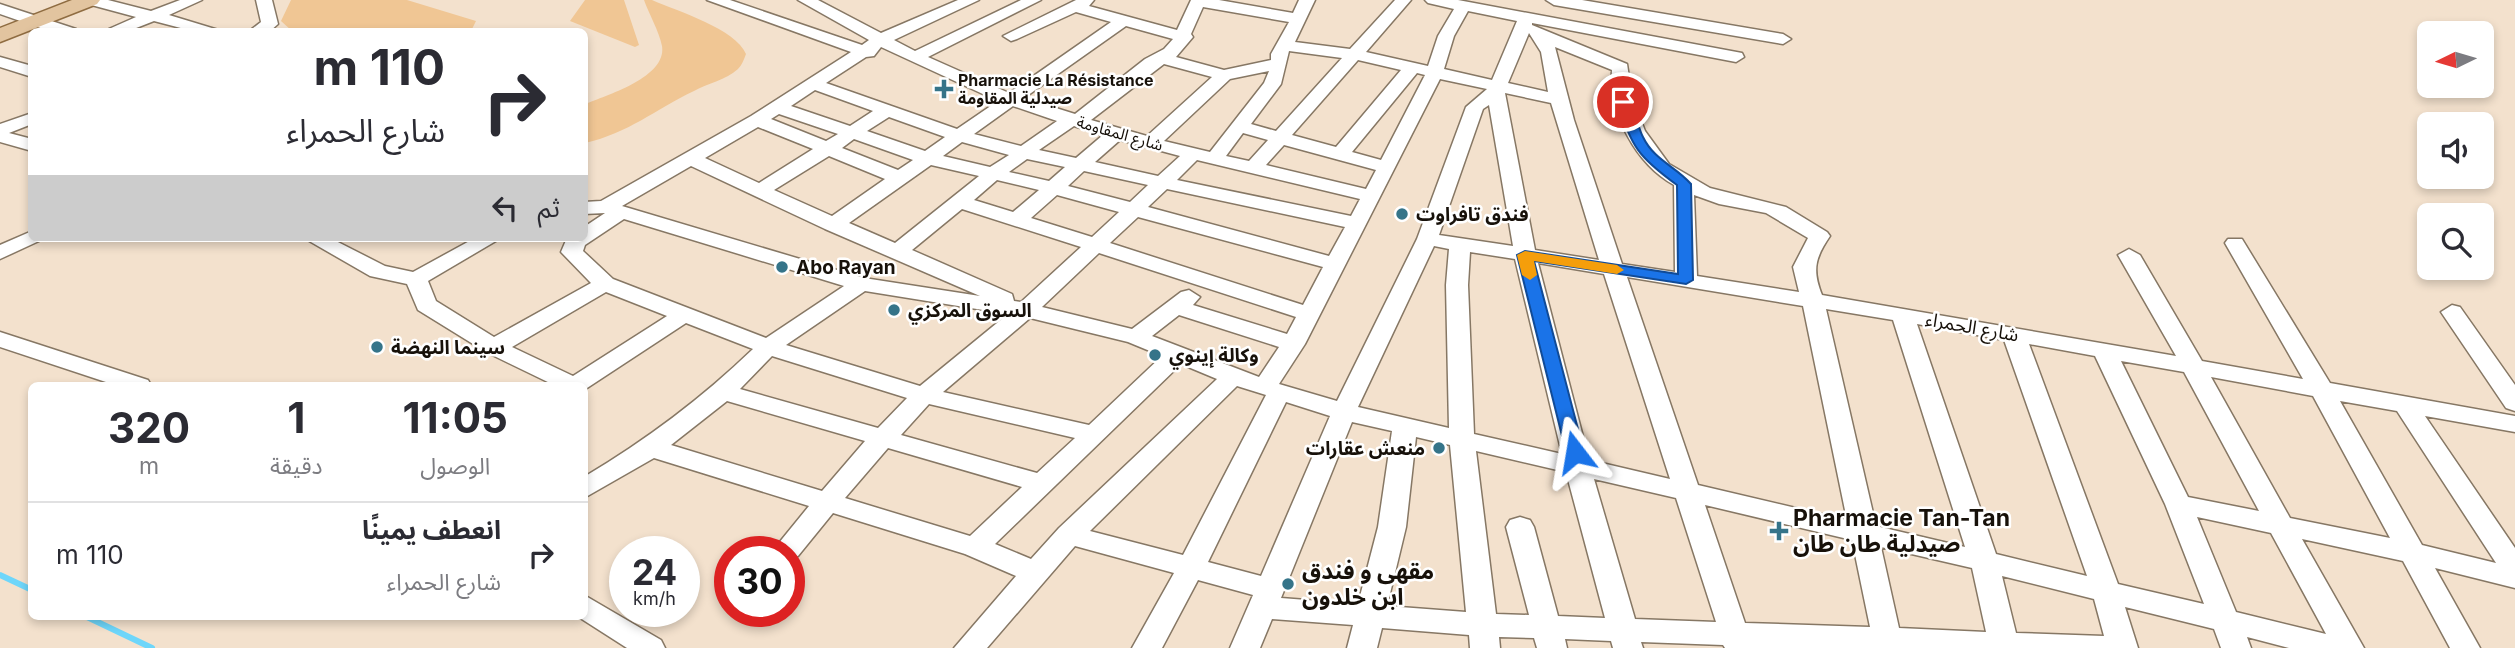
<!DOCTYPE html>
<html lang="ar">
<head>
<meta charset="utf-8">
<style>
	:root { --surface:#fff; --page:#f2f2f3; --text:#2b2b33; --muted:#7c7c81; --line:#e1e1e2 }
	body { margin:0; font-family:Inter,"Noto Sans Arabic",sans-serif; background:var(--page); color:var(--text); direction:rtl; height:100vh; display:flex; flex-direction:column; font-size:26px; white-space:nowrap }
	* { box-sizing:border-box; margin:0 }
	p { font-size:23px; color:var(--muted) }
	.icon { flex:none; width:38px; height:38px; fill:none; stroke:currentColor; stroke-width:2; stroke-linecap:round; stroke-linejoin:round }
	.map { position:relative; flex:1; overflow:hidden; direction:ltr }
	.panel { position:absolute; left:28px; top:382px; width:560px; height:238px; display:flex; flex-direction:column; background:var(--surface); border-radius:10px; box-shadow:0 4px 10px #0003; direction:rtl }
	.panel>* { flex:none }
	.hud { position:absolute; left:28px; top:28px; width:560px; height:214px; border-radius:10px; box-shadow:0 4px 10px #0003; direction:rtl; background:#fff; color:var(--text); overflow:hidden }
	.needle { width:46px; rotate:265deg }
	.tools { position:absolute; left:2417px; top:21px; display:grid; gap:14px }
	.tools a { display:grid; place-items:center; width:77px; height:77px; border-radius:10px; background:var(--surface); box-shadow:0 4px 10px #0003; font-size:35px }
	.speed { position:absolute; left:609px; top:536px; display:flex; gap:14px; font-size:35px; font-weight:700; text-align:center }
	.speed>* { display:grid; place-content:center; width:91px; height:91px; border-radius:50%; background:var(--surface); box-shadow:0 4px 10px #0003; line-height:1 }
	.speed small { font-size:18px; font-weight:400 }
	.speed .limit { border:10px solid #d22; background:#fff; color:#111 }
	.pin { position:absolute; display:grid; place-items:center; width:60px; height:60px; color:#fff; margin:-30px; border:4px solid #fff; border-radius:50%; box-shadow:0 2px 7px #0007 }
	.me { position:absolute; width:77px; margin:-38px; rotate:346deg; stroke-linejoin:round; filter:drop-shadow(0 0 5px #0008) }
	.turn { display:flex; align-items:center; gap:24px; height:147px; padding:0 28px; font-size:32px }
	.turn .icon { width:91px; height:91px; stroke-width:2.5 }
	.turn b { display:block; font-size:49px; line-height:60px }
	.then { display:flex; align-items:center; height:66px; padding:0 28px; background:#0003; gap:14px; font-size:26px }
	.eta { display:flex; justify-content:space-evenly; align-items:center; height:119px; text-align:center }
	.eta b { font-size:42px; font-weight:700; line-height:49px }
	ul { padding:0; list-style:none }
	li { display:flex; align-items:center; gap:21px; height:105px; padding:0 28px; border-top:2px solid var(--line) }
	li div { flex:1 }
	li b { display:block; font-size:26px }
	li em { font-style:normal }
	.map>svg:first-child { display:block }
</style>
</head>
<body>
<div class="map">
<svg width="2515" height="648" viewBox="0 0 2515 648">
	<rect width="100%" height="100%" fill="#f3e1cd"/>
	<!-- green -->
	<path fill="#f0c694" d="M291,0H407L476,21L471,31H292L281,21Z
		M585,0H624L639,45L635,47L570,21Z
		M644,0H652C677,11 736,29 746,54C744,59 742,65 738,69C726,80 708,83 694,91C654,110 629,133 585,143V104C607,95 667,77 662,46C659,31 649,14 644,0Z"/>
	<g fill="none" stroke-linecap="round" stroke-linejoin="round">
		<!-- stream -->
		<path stroke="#6ed6fa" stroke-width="6" d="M0,575L32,590
			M85,616L152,648"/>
		<defs>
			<path id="minor" d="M81,0H108L151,11L180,0H202L169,15L225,32H196L154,21L126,32H102L136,17L84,3Z
				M256,0H272L278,24L269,32H248L261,22Z
				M707,0H730L862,45L869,40L798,0H818L881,33L958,0H979L894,40L915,51L1021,0H1041L928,57L1009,93L1111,22L1076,12L1017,39L1011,41L1003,36L1076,0H1094L1089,6L1177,30L1191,0H1219L1293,13L1299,0H1315L1295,42L1350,49L1395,0H1411L1366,52L1428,66L1438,36L1454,9L1428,3L1425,0H1458L1742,53L1744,57L1736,62L1532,23V25L1627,64L1632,97L1645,131L1669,164L1710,188L1786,207L1827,232L1830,236C1815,258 1812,270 1822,295L2176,356L2118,255L2129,249L2140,255L2202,361L2303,379L2225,243L2228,239H2242L2330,383L2515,416V432L2425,416L2515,548V588L2435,568L2480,648H2450L2403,561L2302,539L2364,648H2289L2247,637L2251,648H2221L2214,629L2125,607L2138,648H1725L1723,645L1641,642L1643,648H1613L1611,641L1565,639L1567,648H1537L1534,638L1499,637L1500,648H1470L1469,635L1382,628L1377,648H1347L1353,625L1272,619L1260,648H1230L1253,595L1198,580L1162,648H1132L1174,573L1075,546L987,648H954L1016,576L965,554L833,513L798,556L789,559V551L774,549L809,506L654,458L584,498V477C646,440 701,399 753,349L686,323L584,390V385H554L486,352L418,310L407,284L370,276L304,238H330L385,266L413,272L475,238H501L428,281L436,301L494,337L591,283L561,252L567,238H584V227L605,213L584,214V202L601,201L751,116L851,52ZM1203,7L1289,22L1271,54V60L1224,70L1176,57L1193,37L1191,34ZM1468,11L1517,21L1492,80L1444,69L1454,36ZM1126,26L1173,39L1164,49L1145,59L1075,114L1024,98ZM1529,33L1541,52L1548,92L1508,83ZM881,47L998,101L957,129L826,83L866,57L874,56ZM1555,47L1612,70C1609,114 1636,164 1674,185L1675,272L1622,264L1574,120ZM1289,51L1342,58L1276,131L1251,124L1281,84ZM1358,60L1401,70L1336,147L1292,135ZM1164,64L1212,77L1147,136L1091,120ZM1269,71L1264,83L1210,152L1164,141L1230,79ZM1417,73L1425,75L1381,160L1352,152ZM1440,79L1487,89L1466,107L1417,239L1337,401L1279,384L1305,344ZM815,90L873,111L850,126L791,106ZM1505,93L1551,103L1599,260L1535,250ZM1489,105L1513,246L1439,235L1483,109ZM1013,106L1057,121L1021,146L974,134ZM779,114L838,134L826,141L771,119ZM889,117L945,137L925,151L867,131ZM1074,126L1103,135L1076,158L1039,150ZM758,127L813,149L759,183L705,158ZM1243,133L1268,140L1249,161L1226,156ZM854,139L913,160L898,170L842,148ZM1120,140L1180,156L1158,176L1095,162ZM962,142L1009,155L990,167L943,156ZM1284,145L1376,170L1366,189L1266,165ZM829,156L885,179L832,216L774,190ZM1027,159L1065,167L1049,181L1009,172ZM1197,160L1360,199L1351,216L1177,180ZM931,165L979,176L895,243L849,223ZM691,166L825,229L980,296L864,278L622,206ZM1084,171L1148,185L1130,202L1068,186ZM997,180L1039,190L1013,212L974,200ZM1167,189L1345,227L1329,256L1148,207ZM1057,195L1119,212L1092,237L1031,218ZM1694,195L1719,204L1766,213L1808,238L1793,267L1799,292L1697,276ZM962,209L1081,247L1021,302L1014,301L1012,294L912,250ZM1138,217L1323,267L1303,305L1110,243ZM624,219L844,286L766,338L613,279L583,251L585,245ZM1434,246L1449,249L1446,285L1449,428L1358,407ZM1470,252L1515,259L1562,454L1474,434L1468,285ZM1099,253L1296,317L1287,334L1193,305L1200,297L1189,290L1181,292L1132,329L1042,307ZM1538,263L1604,274L1670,479L1589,460ZM1627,277L1803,306L1847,520L1698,485ZM865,291L1008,314L920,386L786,345ZM606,292L667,316L573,376L512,347ZM1826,309L1893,320L1965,547L1876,526ZM1179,315L1279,347L1259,377L1152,336ZM1030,318L1128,342L1162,356L1089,425L943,392ZM1917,324L2004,340L2087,576L1996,554ZM2029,344L2095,356L2165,504L2204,604L2118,584ZM772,356L907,398L878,428L740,389ZM2121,361L2184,372L2259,511L2188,497ZM1181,364L1217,379L1059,528L1031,559L995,544ZM2211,377L2313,396L2390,538L2290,518ZM1237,386L1266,395L1183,555L1090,531ZM727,401L865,441L822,491L671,445ZM2340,401L2397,411L2496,563L2422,545ZM1286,402L1330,416L1261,576L1208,562ZM929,404L1075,438L1037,473L901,435ZM1352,422L1392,431L1378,527L1358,604L1281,598ZM1416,437L1450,445L1466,612L1387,606L1406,527ZM888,448L1022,487L970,536L845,498ZM1476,451L1566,472L1605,618L1558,616L1534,527L1530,520L1520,517L1510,520L1506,527L1529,615L1496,614ZM1594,479L1676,498L1716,622L1635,619ZM1705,505L1852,540L1870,627L1745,623ZM2197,517L2271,533L2326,634L2236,612ZM1881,547L1972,568L1986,632L1899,628ZM2002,576L2094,599L2104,636L2016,633Z
				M1546,0H1582L1783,34L1791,39L1783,44L1554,5Z
				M0,4L76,29L78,32H52L0,14Z
				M0,57L32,66V77L0,67Z
				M32,113V124L9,133L32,139V151L0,142V124Z
				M32,231V238H42L39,241L0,259V245Z
				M2452,305L2460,307L2515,385V411L2506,408L2441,312Z
				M0,332L148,380L151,385H115L0,347Z
				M584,595L661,640L665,648H627L577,616H584Z"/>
			<path id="major" d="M72,0H100L97,4L0,42V28Z"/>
		</defs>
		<!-- minor casing -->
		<use href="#minor" stroke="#867764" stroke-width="3"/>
		<!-- major casing -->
		<use href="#major" stroke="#8f6c41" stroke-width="3"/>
		<!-- minor -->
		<use href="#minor" fill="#fff" fill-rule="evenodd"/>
		<!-- major -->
		<use href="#major" fill="#e2c49f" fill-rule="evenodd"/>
	</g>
	<!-- route -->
	<path fill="#1a73e8" stroke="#114b97" stroke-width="2" d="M1623,98C1635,103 1637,126 1643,137C1654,160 1675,166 1691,184L1693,280L1686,284L1534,261L1584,452L1575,458L1566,452L1517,255L1525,251L1678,274L1677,185C1637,156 1633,148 1617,102Z"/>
	<!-- slow -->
	<path fill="#f59e0b" d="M1525,251L1617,265L1624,270L1617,274L1534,261L1537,275L1530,280L1522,275L1517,255Z"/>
	<!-- markers -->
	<g fill="#357489" stroke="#fff" stroke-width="2.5">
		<path d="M940.5 78.5h7v7h7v7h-7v7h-7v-7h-7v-7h7z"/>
		<circle cx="1402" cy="214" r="7"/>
		<circle cx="782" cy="267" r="7"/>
		<circle cx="894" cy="310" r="7"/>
		<circle cx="377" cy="347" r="7"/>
		<circle cx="1155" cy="355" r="7"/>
		<circle cx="1439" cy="448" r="7"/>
		<path d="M1775.5 520.5h7v7h7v7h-7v7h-7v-7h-7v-7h7z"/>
		<circle cx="1288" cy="584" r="7"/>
	</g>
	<g text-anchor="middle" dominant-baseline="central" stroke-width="5" stroke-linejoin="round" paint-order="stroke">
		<!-- far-poi labels -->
		<g font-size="16" font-weight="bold" fill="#17110a" stroke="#fff" text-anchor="start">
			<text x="958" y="80">Pharmacie La Résistance<tspan x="958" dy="18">صيدلية المقاومة</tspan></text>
		</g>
		<!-- far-street labels -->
		<g font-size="16" fill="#17110a" stroke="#fff">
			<text transform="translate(1120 133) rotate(16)">شارع المقاومة</text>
		</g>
		<!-- poi labels -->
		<g font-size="19" font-weight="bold" fill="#17110a" stroke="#fff" text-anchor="start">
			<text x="1416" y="214">فندق تافراوت</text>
			<text x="796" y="267">Abo Rayan</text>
			<text x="908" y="310">السوق المركزي</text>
			<text x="391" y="347">سينما النهضة</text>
			<text x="1169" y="355">وكالة إينوي</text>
			<text x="1425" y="448" text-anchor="end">منعش عقارات</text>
		</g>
		<!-- street labels -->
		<g font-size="19" fill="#17110a" stroke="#fff">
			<text transform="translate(1972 327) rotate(10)">شارع الحمراء</text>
		</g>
		<!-- near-poi labels -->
		<g font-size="23" font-weight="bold" fill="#17110a" stroke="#fff" text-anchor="start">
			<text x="1793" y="518">Pharmacie Tan-Tan<tspan x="1793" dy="26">صيدلية طان طان</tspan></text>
			<text x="1302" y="571">مقهى و فندق<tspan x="1302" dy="26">ابن خلدون</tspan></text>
		</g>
	</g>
</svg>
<div class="tools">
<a><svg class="needle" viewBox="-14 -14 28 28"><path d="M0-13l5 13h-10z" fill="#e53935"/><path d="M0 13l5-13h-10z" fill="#7c7c81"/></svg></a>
<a><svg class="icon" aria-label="sound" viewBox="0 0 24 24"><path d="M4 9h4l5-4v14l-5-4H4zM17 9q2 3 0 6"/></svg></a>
<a><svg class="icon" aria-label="search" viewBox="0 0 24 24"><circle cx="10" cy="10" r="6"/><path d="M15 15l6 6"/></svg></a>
</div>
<div class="speed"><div>24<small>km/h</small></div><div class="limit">30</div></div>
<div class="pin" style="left:1623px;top:102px;background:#d93025"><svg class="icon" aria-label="arrive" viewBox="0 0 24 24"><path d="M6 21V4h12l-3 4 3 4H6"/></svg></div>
<svg class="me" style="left:1575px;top:452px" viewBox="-20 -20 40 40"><path d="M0-17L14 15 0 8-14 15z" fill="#1a73e8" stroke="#fff" stroke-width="4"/></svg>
<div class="hud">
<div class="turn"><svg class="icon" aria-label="right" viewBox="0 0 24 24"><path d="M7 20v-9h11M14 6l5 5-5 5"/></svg><div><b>110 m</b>شارع الحمراء</div></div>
<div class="then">ثم<svg class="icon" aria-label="left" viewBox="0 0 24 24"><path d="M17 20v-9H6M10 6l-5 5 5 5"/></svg></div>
</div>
<section class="panel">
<div class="eta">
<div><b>11:05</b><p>الوصول</p></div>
<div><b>1</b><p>دقيقة</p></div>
<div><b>320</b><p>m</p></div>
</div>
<ul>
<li><svg class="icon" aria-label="right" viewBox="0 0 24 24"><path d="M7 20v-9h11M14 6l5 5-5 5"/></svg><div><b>انعطف يمينًا</b><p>شارع الحمراء</p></div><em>110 m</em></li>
</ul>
</section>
</div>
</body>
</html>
